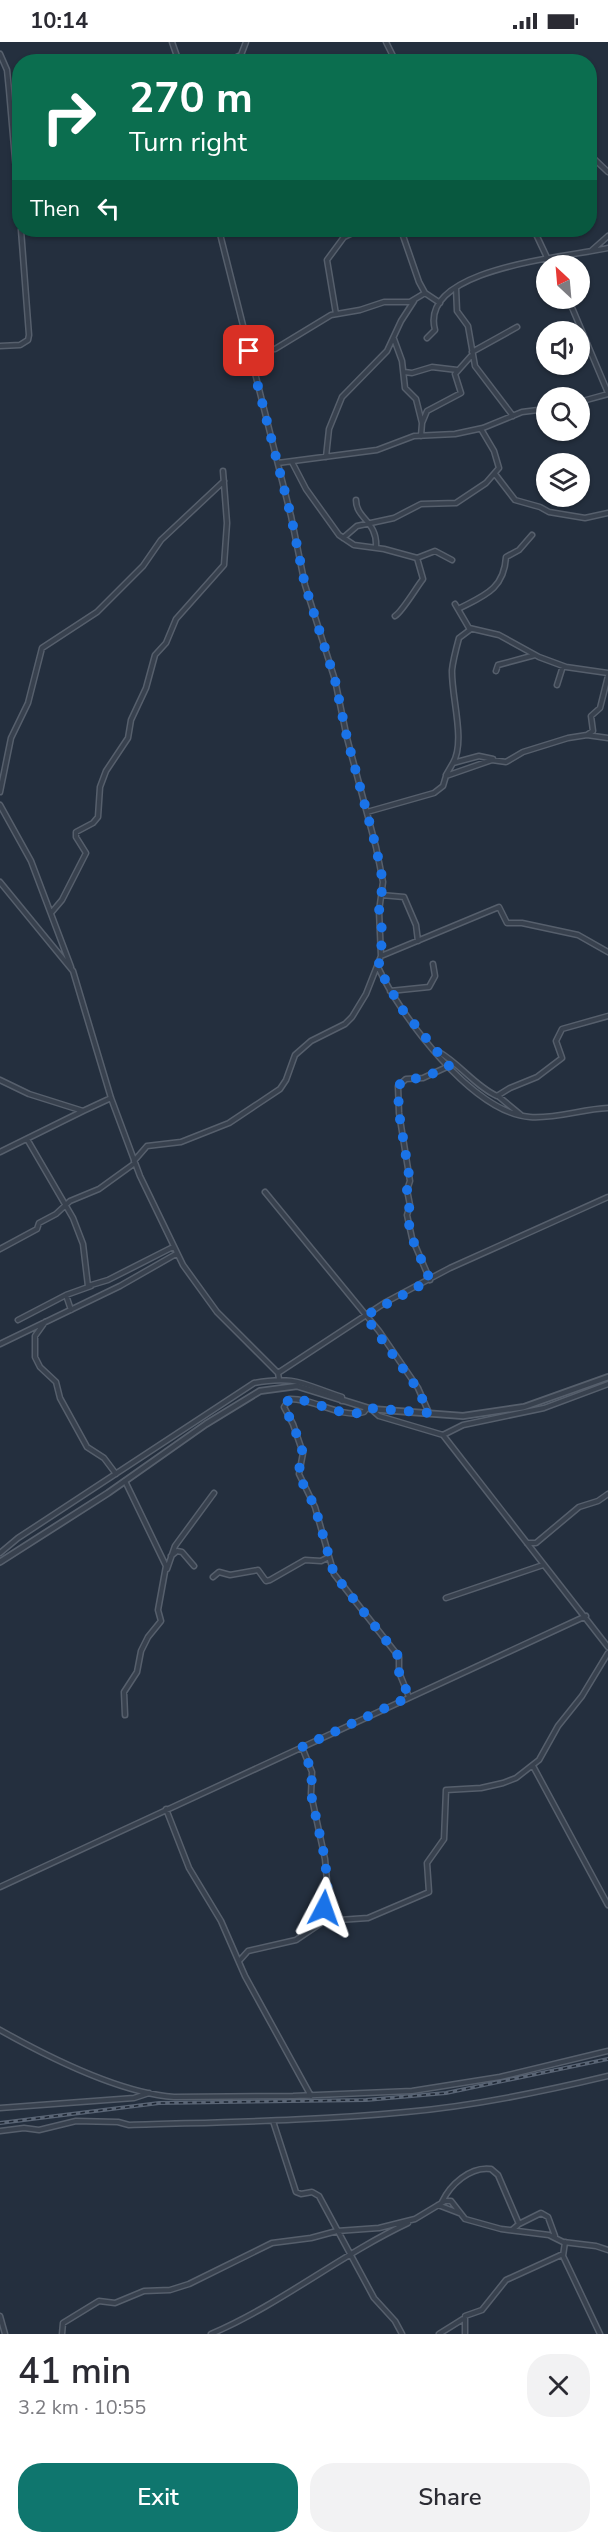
<!DOCTYPE html>
<html lang="en">
<head>
<meta charset="utf-8">
<style>
	:root { --surface:#fff; --page:#f2f2f3; --text:#2b2b33; --muted:#7c7c81; --accent:#0f766e }
	body { margin:0; font-family:"Nunito Sans",sans-serif; background:var(--page); color:var(--text); height:100vh; display:flex; flex-direction:column; font-size:22px; white-space:nowrap }
	* { box-sizing:border-box; margin:0 }
	p { font-size:20px; color:var(--muted) }
	.icon { flex:none; width:33px; height:33px; fill:none; stroke:currentColor; stroke-width:2; stroke-linecap:round; stroke-linejoin:round }
	.map { position:relative; height:2292px; overflow:hidden }
	.panel { display:flex; flex-direction:column; background:var(--surface); flex:1 }
	.panel>* { flex:none }
	.guide { position:absolute; left:12px; top:12px; width:585px; height:183px; border-radius:24px; box-shadow:0 2px 4px #0004; background:#0b6e4f; color:#fff; overflow:hidden }
	.needle { width:39px; rotate:334deg }
	.controls { position:absolute; left:536px; top:213px; display:grid; gap:12px }
	.controls a { display:grid; place-items:center; width:54px; height:54px; border-radius:50%; background:var(--surface); box-shadow:0 2px 4px #0004; font-size:30px }
	.pin { position:absolute; display:grid; place-items:center; width:51px; height:51px; color:#fff; margin:-26px; border-radius:12px; box-shadow:0 3px 9px #0006 }
	.me { position:absolute; width:66px; margin:-33px; rotate:4deg; stroke-linejoin:round; filter:drop-shadow(0 0 4px #0008) }
	.turn { display:flex; align-items:center; gap:21px; height:126px; padding:0 18px; font-size:27px }
	.turn .icon { width:78px; height:78px; stroke-width:2.5 }
	.turn b { display:block; font-size:42px; line-height:51px }
	.then { display:flex; align-items:center; height:57px; padding:0 18px; background:#0003; gap:12px; font-size:22px }
	.round { display:grid; place-items:center; flex:none; width:63px; height:63px; border-radius:24px; background:var(--page) }
	.summary { display:flex; align-items:center; justify-content:space-between; height:102px; padding:0 18px }
	h1 { font-size:36px; font-weight:600; line-height:45px }
	.action { display:flex; gap:12px; margin-top:auto; padding:12px 18px }
	.action a { flex:1; height:69px; border-radius:24px; background:var(--accent); color:#fff; font-size:24px; font-weight:600; line-height:69px; text-align:center }
	.action a+a { background:var(--page); color:var(--text) }
	.status { display:flex; justify-content:space-between; align-items:center; height:42px; padding:0 30px; background:var(--surface); direction:ltr }
	.status svg { height:16px; fill:currentColor }
	.map>svg:first-child { display:block }
</style>
</head>
<body>
<div class="status"><b>10:14</b><svg viewBox="0 0 49 12"><path d="M0 12V9h3v3zM5 12V6h3v6zM10 12V3h3v9zM15 12V0h3v12zM26 1h20v11H26zM47 4h2v5h-2z"/></svg></div>
<div class="map">
<svg width="608" height="2292" viewBox="0 0 608 2292">
	<rect width="100%" height="100%" fill="#242f3e"/>
	<g fill="none" stroke-linecap="round" stroke-linejoin="round">
		<defs>
			<path id="minor" d="M172,0L179,20
				M386,0L396,20
				M0,12L7,28L9,48L20,174
				M241,13L246,0
				M227,20L241,13L246,20
				M590,113L608,130
				M401,188L419,240L425,251L440,261
				M534,188L551,224
				M591,209L608,194
				M456,246L457,269L468,284L475,324L513,374
				M568,256L608,351
				M336,272L327,218L344,195L359,188
				M427,296L435,288C418,225 570,215 608,206
				M394,297L402,319L405,346L416,357L422,381L421,394
				M0,304L20,303L28,298L29,293L21,188
				M249,309L275,307L331,273L360,268L384,260H410L425,251
				M472,310L517,285
				M404,330L412,331L432,325L457,328
				M579,360L608,352
				M422,381L427,369L461,351L455,332L471,314
				M326,415L329,387L342,355L387,309L401,279L414,259
				M292,420L306,447L339,493L354,503L384,507L417,516L435,509L452,518
				M278,421L377,408L414,394L455,392L483,386L522,370L546,367
				M495,432L515,458L540,465L549,470L585,476L608,471
				M356,458C356,477 378,479 376,506
				M343,496L357,484L394,476L421,462L456,461L486,441L499,426L494,409L481,387
				M455,562L469,586L499,593L539,615L566,625L608,631
				M458,567C483,554 504,548 506,515L519,508L532,493
				M395,574C402,570 416,546 423,537L417,516
				M496,629L498,623L535,613
				M557,643L563,624
				M587,693L593,689L591,674L600,666L608,634
				M453,721C466,699 451,654 452,628C453,618 456,607 459,596L471,587
				M446,733L453,721L479,714L493,717
				M0,750L11,696L28,661L42,606L97,570L143,524L161,498L224,439
				M0,763L31,819L71,925
				M367,770L434,751L443,744L446,734L492,718L506,720L523,710L568,696L587,693L608,696
				M0,840L73,929L111,1056L140,1134L183,1223L217,1270L278,1331L279,1337
				M381,853L404,855L416,883L418,899
				M51,871L62,858L86,811L76,795V790L93,781L98,775L100,745L106,729L128,696L131,678L146,646L155,613L166,601L176,577L224,523L227,481L223,429
				M381,914L499,865L507,881H522L578,893L608,910
				M378,925C400,974 473,1071 530,1075C556,1077 582,1067 608,1066
				M390,949L429,945L435,934L433,922
				M439,1010C460,1022 475,1044 497,1054L510,1046L537,1035L562,1016L556,999L562,987L608,974
				M0,1038L29,1052L83,1069L111,1056
				M498,1054L521,1073
				M27,1097L73,1176L83,1202L88,1244L108,1238L173,1205
				M0,1110L83,1069
				M134,1119L147,1104L181,1100L229,1081L280,1047L286,1038L295,1013L311,999L345,982L352,975L366,952L381,914L379,869L383,840L376,805L347,696L335,638L305,543L291,474L219,188
				M265,1150L379,1289L418,1346L429,1371
				M0,1207L37,1187L39,1181L56,1172L70,1159L99,1147L135,1121
				M430,1238L412,1196L407,1173L410,1163L407,1148L410,1139L399,1071L398,1044L406,1037L423,1036L449,1024
				M66,1253L71,1268
				M18,1278L66,1253L91,1244
				M45,1280L35,1294V1315L40,1325L56,1340L60,1356L87,1405L104,1416L116,1432
				M0,1302L120,1244L176,1212
				M278,1331L386,1260L450,1226L608,1155
				M367,1366L364,1370C341,1377 314,1356 289,1357L284,1365L293,1382L303,1411L299,1432L315,1465L334,1532L399,1615V1630L409,1655
				M371,1367L379,1374L443,1393L608,1605
				M443,1393L463,1383L544,1366L608,1342
				M125,1439L166,1524L158,1568L161,1579L148,1595L141,1609L137,1630L124,1650L125,1673
				M527,1501H536L579,1465L598,1459L608,1452
				M0,1511L18,1496L254,1341C296,1333 304,1343 342,1355V1359
				M171,1514L177,1509L182,1510L194,1524
				M167,1527L175,1504L214,1451
				M213,1535L219,1530L230,1533L258,1528L266,1539L270,1538L305,1518L321,1519L329,1515
				M446,1556L543,1523
				M302,1705L312,1730L311,1752L325,1817L328,1850L320,1882
				M533,1724L608,1863
				M166,1767L189,1826L221,1879L245,1934L311,2054
				M0,1845L586,1574
				M240,1918L248,1909L296,1898L324,1879L368,1876L429,1850L427,1821L444,1797L446,1748L481,1746L503,1741L516,1736L539,1718L558,1684L582,1654L608,1611
				M0,1988C48,2015 119,2051 174,2055L293,2054L412,2049L500,2035L608,2009
				M0,2066L134,2056L149,2051
				M273,2079L296,2150L301,2152L312,2150L319,2154L374,2256L395,2279L402,2292
				M0,2089L24,2086L39,2088L76,2079L118,2080L129,2083C221,2080 314,2079 406,2070C474,2064 542,2050 608,2034
				M442,2160C450,2143 470,2124 491,2127L498,2133L519,2182L512,2188
				M438,2163L459,2171
				M519,2182L541,2171L548,2175L555,2194
				M565,2200L563,2214L600,2292
				M0,2274L5,2292
				M62,2292L63,2281L99,2259L115,2261L144,2249L170,2248L189,2242L272,2201L311,2196L337,2189L379,2186L415,2177L445,2159H451L465,2177L501,2187L549,2193L563,2200L596,2204L608,2208
				M211,2292C281,2262 340,2213 408,2181
				M439,2292L463,2277
				M465,2292V2274L482,2268L506,2238L563,2212"/>
			<path id="tertiary" d="M0,1520L108,1451L206,1382L260,1349L297,1344L371,1367L463,1374L524,1365L608,1335"/>
		</defs>
		<!-- minor casing -->
		<use href="#minor" stroke="#565f6c" stroke-width="7"/>
		<!-- tertiary casing -->
		<use href="#tertiary" stroke="#565f6c" stroke-width="8"/>
		<!-- minor -->
		<use href="#minor" stroke="#38414e" stroke-width="4"/>
		<!-- tertiary -->
		<use href="#tertiary" stroke="#38414e" stroke-width="4.5"/>
		<defs>
			<path id="rail" d="M0,2081L159,2061L366,2058L446,2051L608,2017"/>
		</defs>
		<!-- rail casing -->
		<use href="#rail" stroke="#5a6575" stroke-width="4"/>
		<!-- rail -->
		<use href="#rail" stroke="#1d2633" stroke-width="1.5" stroke-dasharray="4.5" stroke-linecap="butt"/>
	</g>
	<g fill="none" stroke-linecap="round" stroke-linejoin="round">
		<!-- route -->
		<path stroke="#1a73e8" stroke-width="10" stroke-dasharray="0 18" d="M249,309L291,474L305,543L335,638L347,696L376,805L383,840L379,869L382,888L381,914L378,925L401,966L449,1024L423,1036L406,1037L398,1044L399,1071L410,1139L407,1148L410,1163L407,1173L412,1196L430,1238L365,1274L417,1346L429,1371L368,1366L364,1370C341,1377 314,1356 289,1357L284,1365L293,1382L303,1411L298,1432L315,1465L334,1532L399,1615V1630L409,1655L302,1705L312,1730L311,1752L325,1817L328,1850L324,1866"/>
	</g>
</svg>
<div class="controls">
<a><svg class="needle" viewBox="-14 -14 28 28"><path d="M0-13l5 13h-10z" fill="#e53935"/><path d="M0 13l5-13h-10z" fill="#7c7c81"/></svg></a>
<a><svg class="icon" aria-label="sound" viewBox="0 0 24 24"><path d="M4 9h4l5-4v14l-5-4H4zM17 9q2 3 0 6"/></svg></a>
<a><svg class="icon" aria-label="search" viewBox="0 0 24 24"><circle cx="10" cy="10" r="6"/><path d="M15 15l6 6"/></svg></a>
<a><svg class="icon" aria-label="layers" viewBox="0 0 24 24"><path d="M12 4l9 5-9 5-9-5zM3 14l9 5 9-5"/></svg></a>
</div>
<div class="pin" style="left:249px;top:309px;background:#d93025"><svg class="icon" aria-label="arrive" viewBox="0 0 24 24"><path d="M6 21V4h12l-3 4 3 4H6"/></svg></div>
<svg class="me" style="left:324px;top:1866px" viewBox="-20 -20 40 40"><path d="M0-17L14 15 0 8-14 15z" fill="#1a73e8" stroke="#fff" stroke-width="4"/></svg>
<div class="guide">
<div class="turn"><svg class="icon" aria-label="right" viewBox="0 0 24 24"><path d="M7 20v-9h11M14 6l5 5-5 5"/></svg><div><b>270 m</b>Turn right</div></div>
<div class="then">Then<svg class="icon" aria-label="left" viewBox="0 0 24 24"><path d="M17 20v-9H6M10 6l-5 5 5 5"/></svg></div>
</div>
</div>
<section class="panel">
<div class="summary"><div><h1>41 min</h1><p>3.2 km · 10:55</p></div><a class="round"><svg class="icon" aria-label="close" viewBox="0 0 24 24"><path d="M6 6l12 12M18 6L6 18"/></svg></a></div>
<div class="action"><a>Exit</a><a>Share</a></div>
</section>
</body>
</html>
